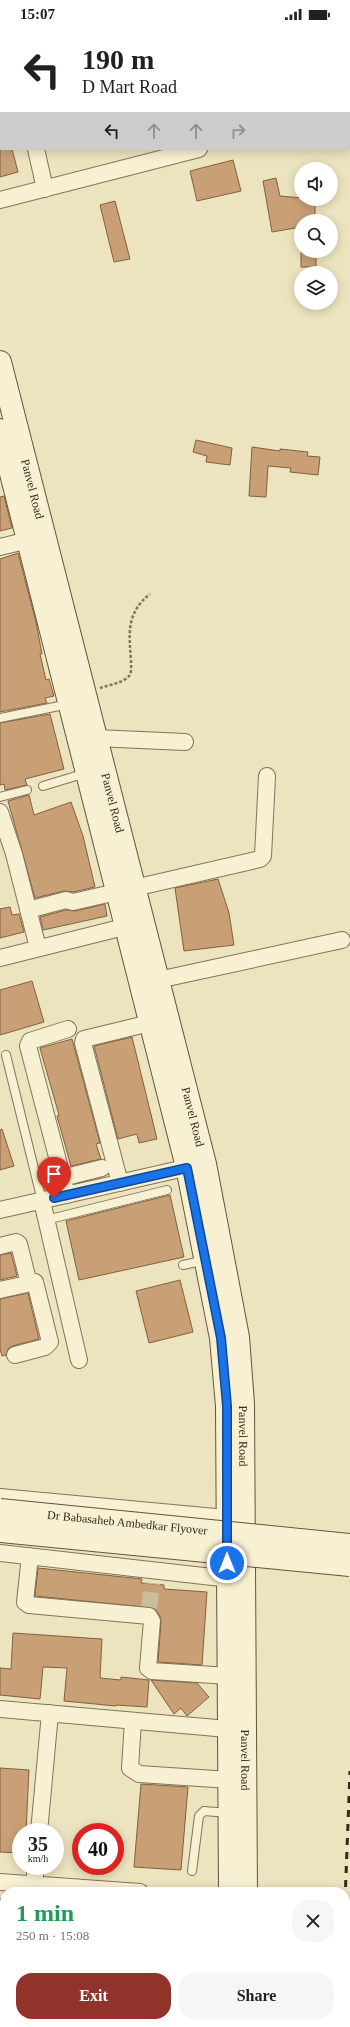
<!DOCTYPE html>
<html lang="en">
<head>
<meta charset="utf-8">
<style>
	:root { --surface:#fff; --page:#f6f6f6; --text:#202124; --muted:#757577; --accent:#91332a }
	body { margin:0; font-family:"Times New Roman",serif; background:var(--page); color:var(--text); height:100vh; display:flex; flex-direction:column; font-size:15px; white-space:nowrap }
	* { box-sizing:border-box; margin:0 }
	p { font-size:13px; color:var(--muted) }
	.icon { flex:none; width:22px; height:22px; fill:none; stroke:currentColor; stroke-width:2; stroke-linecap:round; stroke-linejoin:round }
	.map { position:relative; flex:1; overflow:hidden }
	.side { position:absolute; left:0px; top:1859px; width:350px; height:140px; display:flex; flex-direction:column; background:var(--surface); border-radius:16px 16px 0 0; box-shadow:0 2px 10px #0003 }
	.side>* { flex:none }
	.banner { position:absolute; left:0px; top:0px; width:350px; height:122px; box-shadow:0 2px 10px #0003; background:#fff; color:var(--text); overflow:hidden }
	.tools { position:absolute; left:294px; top:134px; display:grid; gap:8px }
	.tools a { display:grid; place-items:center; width:44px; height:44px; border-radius:50%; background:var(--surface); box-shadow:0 2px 10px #0003; font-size:20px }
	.speed { position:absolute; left:12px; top:1795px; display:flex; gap:8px; font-size:20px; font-weight:700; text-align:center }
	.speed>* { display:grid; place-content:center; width:52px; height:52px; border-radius:50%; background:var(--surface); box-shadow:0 2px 10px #0003; line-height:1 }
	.speed small { font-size:10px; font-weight:400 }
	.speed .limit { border:6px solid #d22; background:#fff; color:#111 }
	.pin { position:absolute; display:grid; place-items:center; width:34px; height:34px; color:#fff; margin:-41px -17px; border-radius:50% 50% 50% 0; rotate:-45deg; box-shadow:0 0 4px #0007 }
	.pin .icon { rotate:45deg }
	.me { position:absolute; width:44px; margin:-22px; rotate:0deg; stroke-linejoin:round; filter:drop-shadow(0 0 3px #0008) }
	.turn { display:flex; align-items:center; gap:14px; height:84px; padding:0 16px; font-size:18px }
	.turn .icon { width:52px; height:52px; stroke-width:2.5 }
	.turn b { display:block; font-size:28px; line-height:34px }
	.lanes { display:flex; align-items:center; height:38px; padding:0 16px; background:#0003; justify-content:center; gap:20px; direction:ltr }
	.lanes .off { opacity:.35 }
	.round { display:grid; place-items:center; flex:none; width:42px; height:42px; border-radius:16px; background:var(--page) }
	.overview { display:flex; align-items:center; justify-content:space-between; height:68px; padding:0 16px }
	h1 { font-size:24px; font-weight:700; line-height:30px; color:#1e9e55 }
	.cta { display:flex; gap:8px; margin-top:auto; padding:8px 16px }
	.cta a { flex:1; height:46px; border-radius:16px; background:var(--accent); color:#fff; font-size:16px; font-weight:700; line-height:46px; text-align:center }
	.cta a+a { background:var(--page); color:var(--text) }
	.status { display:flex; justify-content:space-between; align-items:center; height:28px; padding:0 20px; background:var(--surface); direction:ltr }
	.status svg { height:11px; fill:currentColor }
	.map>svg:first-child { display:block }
</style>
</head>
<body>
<div class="status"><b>15:07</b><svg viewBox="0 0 49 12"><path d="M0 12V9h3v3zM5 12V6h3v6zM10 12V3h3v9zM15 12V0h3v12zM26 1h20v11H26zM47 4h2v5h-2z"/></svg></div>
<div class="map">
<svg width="350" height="1999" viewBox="0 0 350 1999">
	<rect width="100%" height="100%" fill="#ece3bf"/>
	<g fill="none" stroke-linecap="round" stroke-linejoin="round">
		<!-- stream -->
		<path stroke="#6a8b86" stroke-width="4" d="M0,1872H5
			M345,1904L350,1905"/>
	</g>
	<!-- building -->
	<path fill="#c9a076" stroke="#82603f" d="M0,121H12L18,144L0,149Z
		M233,132L241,163L197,173L190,143Z
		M276,150L280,168L315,171V193H301V199L272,204L263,153Z
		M115,173L130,231L114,234L100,177Z
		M301,223H316V239H301Z
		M196,412L232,420L230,437L206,434L207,428L193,424Z
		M252,419L280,423V421L308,424L307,428L320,429L318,447L290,444L291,440L268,438L266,469L249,468Z
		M4,468L12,500L0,503V469Z
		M18,525L36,594L42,626H40L46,652L49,651L54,668L45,670L47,675L0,684V531Z
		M50,686L64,741L25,751L27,757L5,762L4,756L0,757V695Z
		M29,767L34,787L71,774L83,808L95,859L73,864L64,863L35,870L8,773Z
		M218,851L229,885L234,917L184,923L175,860Z
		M105,876L107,888L43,902L40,889L66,882L75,883Z
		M10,879L12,887L19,886L24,904L0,910V881Z
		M32,953L44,994L0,1007V962Z
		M132,1009L157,1111L139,1115L137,1106L118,1111L94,1018Z
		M72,1011L100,1115L96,1116L101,1131L71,1138L57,1088L59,1087L40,1020Z
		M2,1101L14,1138L0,1142V1102Z
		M170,1167L184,1229L79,1252L66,1193Z
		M11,1225L17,1248L0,1252V1227Z
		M180,1252L193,1304L149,1315L136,1263Z
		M28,1265L39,1311L12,1318L8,1321L6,1327L2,1328L0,1321V1271Z
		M38,1540L142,1551L141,1555L164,1557V1561L207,1564L202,1637L158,1634L161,1594L160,1588L154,1580L35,1568Z
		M13,1605L102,1611L100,1650L121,1652V1649L149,1652L147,1679L116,1677V1678L64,1673L67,1640L43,1639L40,1671L0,1667V1640L11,1641Z
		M151,1652L197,1655L209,1669L187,1688L181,1680L174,1686Z
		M0,1740L29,1742L26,1804H21V1825L0,1824Z
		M141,1756L188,1759L181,1842L134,1839Z"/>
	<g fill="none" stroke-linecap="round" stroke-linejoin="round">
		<!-- street-tunnel -->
		<path stroke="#c7be9e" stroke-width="16" stroke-dasharray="16 8" stroke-linecap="butt" d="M149,1580L152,1555"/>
		<defs>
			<path id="lane" d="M0,690L69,676
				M43,758L86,745
				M0,769L27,762
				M6,1027L42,1173
				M46,1192L167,1162
				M183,1237L206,1232
				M192,1843L199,1788L204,1783L229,1785"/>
			<path id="street" d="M7,0L8,1
				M114,0V1
				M248,0V1
				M36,121L45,161
				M0,172L199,121
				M0,519L37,510
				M96,710L185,714
				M0,784L14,826L38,920
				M28,882L66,872L73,874L260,831L263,828L267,748
				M0,930L136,896
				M158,952L342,912
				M62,1150L102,1140
				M120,1155L83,1015L84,1011L150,995
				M67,1167L28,1018L30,1013L68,1001
				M42,1173L79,1332
				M0,1182L198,1137
				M0,1218L16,1214L19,1216L28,1252L27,1256L0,1262
				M15,1327L45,1319L50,1314L35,1254
				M0,1469L237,1491
				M0,1525L239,1552
				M30,1528L25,1574L29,1577L149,1588L152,1593L148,1640L152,1643L229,1648
				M0,1681L239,1702
				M133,1693L130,1740L139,1746L230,1752
				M39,1804L50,1685
				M0,1854L140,1864
				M34,1856L36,1838
				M0,1909H5
				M1,1999L5,1955
				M140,1999V1994"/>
			<g id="secondary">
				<path id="s1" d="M0,334L205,1136L238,1309L243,1376L246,1864"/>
				<path d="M0,402L187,1139L221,1310L227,1378L230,1864"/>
				<path d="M242,1999V1994"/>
			</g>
		</defs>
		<!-- lane casing -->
		<use href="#lane" stroke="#847358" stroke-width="10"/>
		<!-- street casing -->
		<use href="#street" stroke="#847358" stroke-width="18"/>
		<!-- secondary casing -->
		<use href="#secondary" stroke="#65543b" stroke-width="24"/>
		<!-- path -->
		<path stroke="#847358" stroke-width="2.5" stroke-dasharray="3 2" stroke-linecap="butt" d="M100,660C109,657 123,655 129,648C132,644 131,638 131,633C129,605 126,585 150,566"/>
		<!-- lane -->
		<use href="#lane" stroke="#f7f0d2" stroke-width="8"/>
		<!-- street -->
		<use href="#street" stroke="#f7f0d2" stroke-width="16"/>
		<!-- secondary -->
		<use href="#secondary" stroke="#f7f0d2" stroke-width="22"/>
		<!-- rail -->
		<path stroke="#342a1c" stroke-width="3" stroke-dasharray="7 7" stroke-linecap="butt" d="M345,1873L350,1743
			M340,1999V1994"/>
		<defs>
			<g id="secondary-bridge">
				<path id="s2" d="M0,1482L350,1517"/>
				<path d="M0,1503L350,1537"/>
			</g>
		</defs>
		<!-- secondary-bridge casing -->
		<use href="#secondary-bridge" stroke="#65543b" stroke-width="24" stroke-linecap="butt"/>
		<!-- secondary-bridge -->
		<use href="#secondary-bridge" stroke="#f7f0d2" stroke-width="22"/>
	</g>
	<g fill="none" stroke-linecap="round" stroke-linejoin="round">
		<defs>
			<path id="route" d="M54,1170L187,1140L221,1310L227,1378V1535"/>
		</defs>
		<!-- route casing -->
		<use href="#route" stroke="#114b97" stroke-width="10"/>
		<!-- route -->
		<use href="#route" stroke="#1a73e8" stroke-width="7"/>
	</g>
	<g text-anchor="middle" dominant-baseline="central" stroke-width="3" stroke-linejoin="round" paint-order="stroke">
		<!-- street labels -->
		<g font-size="12" fill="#342a1c" stroke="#f4ecce">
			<text stroke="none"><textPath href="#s1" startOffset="131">Panvel Road</textPath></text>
			<text stroke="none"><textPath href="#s1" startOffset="455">Panvel Road</textPath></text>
			<text stroke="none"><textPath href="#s1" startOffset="779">Panvel Road</textPath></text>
			<text stroke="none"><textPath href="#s1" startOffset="1103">Panvel Road</textPath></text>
			<text stroke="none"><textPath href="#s2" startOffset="128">Dr Babasaheb Ambedkar Flyover</textPath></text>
			<text stroke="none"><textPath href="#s1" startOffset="1427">Panvel Road</textPath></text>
		</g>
	</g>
</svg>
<div class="tools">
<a><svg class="icon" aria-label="sound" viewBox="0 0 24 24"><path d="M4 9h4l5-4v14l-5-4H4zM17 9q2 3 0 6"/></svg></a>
<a><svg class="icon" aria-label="search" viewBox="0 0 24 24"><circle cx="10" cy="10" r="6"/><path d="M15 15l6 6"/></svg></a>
<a><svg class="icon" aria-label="layers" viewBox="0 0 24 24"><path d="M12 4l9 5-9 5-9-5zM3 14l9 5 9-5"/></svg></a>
</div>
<div class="speed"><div>35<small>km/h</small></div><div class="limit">40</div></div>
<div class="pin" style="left:54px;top:1170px;background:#d93025"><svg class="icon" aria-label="arrive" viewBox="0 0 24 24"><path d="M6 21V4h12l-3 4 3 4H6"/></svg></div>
<svg class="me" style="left:227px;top:1535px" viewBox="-20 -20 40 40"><circle r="17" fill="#1a73e8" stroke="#fff" stroke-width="3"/><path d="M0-11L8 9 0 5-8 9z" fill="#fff"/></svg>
<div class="banner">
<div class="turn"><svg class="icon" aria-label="left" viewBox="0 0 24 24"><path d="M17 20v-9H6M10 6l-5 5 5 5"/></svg><div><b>190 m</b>D Mart Road</div></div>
<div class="lanes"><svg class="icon" aria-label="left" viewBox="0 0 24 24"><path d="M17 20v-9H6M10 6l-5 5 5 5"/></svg><svg class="icon off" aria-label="ahead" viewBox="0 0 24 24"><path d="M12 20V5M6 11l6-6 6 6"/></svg><svg class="icon off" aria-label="ahead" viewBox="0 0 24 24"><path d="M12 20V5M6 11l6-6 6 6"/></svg><svg class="icon off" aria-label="right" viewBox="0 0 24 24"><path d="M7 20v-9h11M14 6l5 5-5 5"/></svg></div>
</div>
<section class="side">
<div class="overview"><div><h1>1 min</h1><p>250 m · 15:08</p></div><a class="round"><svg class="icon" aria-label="close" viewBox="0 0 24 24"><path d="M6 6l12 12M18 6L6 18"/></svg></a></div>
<div class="cta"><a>Exit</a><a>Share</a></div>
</section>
</div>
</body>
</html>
